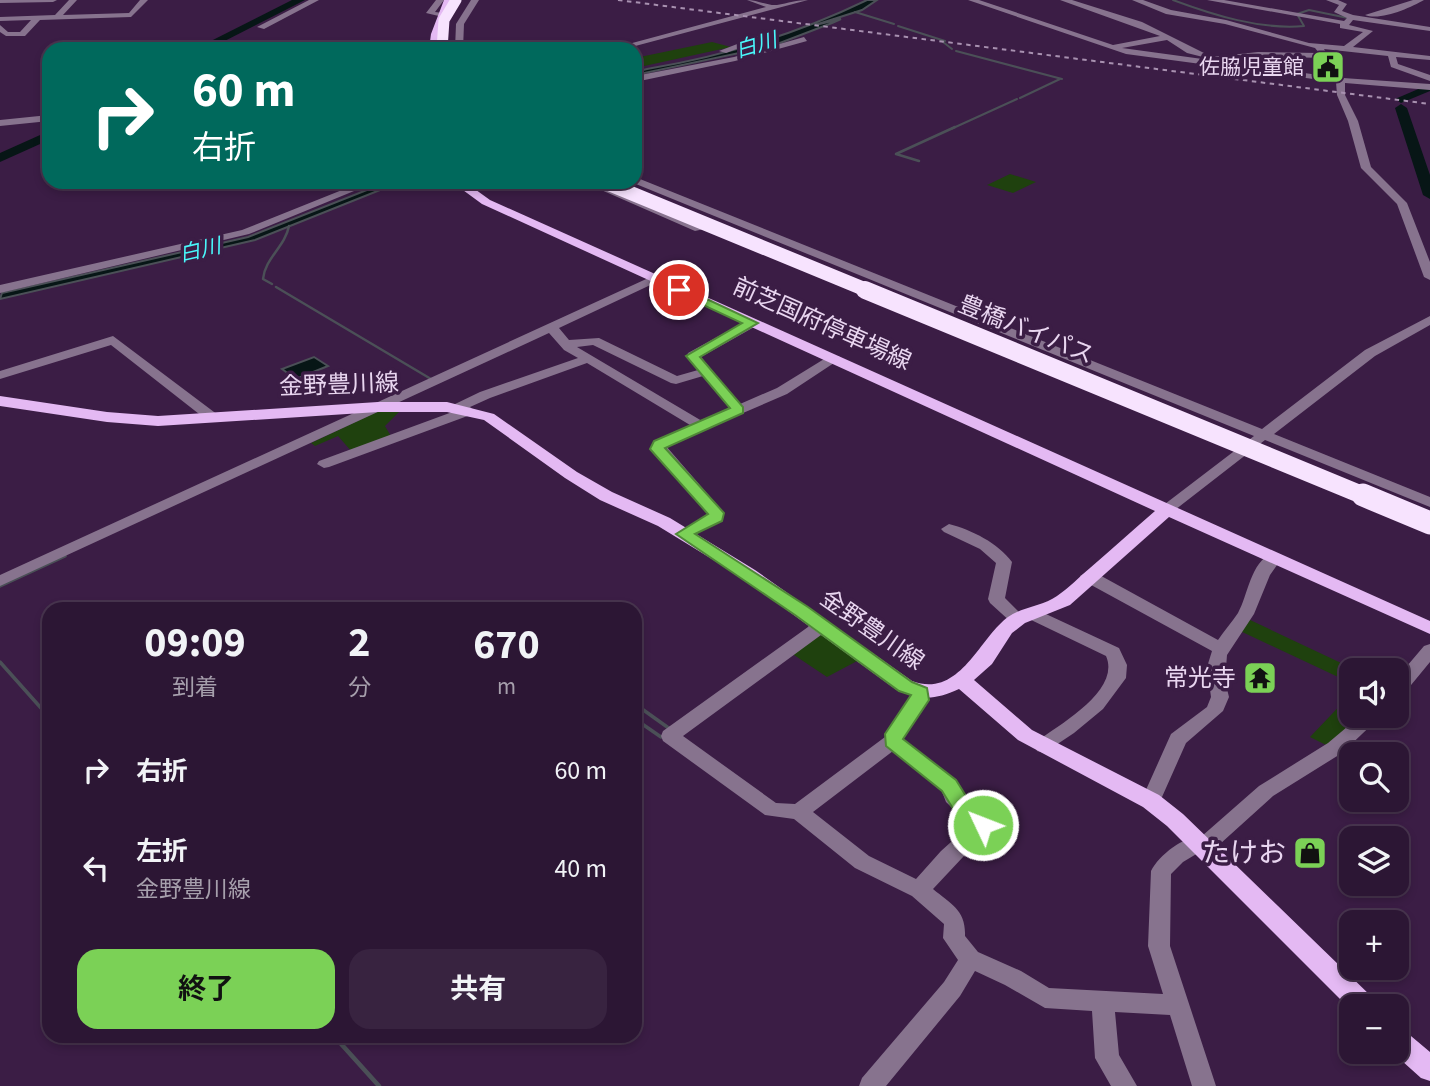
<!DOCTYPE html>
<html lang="ja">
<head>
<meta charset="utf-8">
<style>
	:root { --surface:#2c1634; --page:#382340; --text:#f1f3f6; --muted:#a69fac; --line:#48354f; --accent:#7bd156 }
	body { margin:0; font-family:"Source Sans 3","Noto Sans JP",sans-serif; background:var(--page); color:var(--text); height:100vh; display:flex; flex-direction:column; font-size:26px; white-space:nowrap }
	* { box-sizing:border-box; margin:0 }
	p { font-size:23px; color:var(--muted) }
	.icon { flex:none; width:38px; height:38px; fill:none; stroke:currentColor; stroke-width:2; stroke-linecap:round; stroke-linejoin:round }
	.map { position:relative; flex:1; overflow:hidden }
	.details { position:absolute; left:42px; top:602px; width:600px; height:441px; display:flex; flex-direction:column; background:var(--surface); border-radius:21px; box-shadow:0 4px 10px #0003,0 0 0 2px var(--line) }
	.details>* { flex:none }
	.banner { position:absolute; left:42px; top:42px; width:600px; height:147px; border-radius:21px; box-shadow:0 4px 10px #0003,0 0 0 2px var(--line); background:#00695c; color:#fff; overflow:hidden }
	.fabs { position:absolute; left:1339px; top:658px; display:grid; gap:14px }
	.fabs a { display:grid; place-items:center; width:70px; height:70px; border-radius:14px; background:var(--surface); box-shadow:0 4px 10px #0003,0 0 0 2px var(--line); font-size:35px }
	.pin { position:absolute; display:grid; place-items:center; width:60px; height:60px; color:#fff; margin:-30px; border:4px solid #fff; border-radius:50%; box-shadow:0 2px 7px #0007 }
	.me { position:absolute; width:77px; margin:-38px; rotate:313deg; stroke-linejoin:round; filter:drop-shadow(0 0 5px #0008) }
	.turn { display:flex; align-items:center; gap:24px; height:147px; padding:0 35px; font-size:32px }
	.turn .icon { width:91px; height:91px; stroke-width:2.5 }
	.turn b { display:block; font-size:49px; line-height:60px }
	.eta { display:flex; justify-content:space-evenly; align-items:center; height:119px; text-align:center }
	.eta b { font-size:42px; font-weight:700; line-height:49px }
	.button { display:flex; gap:14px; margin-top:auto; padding:14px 35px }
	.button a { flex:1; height:80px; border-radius:21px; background:var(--accent); color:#111; font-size:28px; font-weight:700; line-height:80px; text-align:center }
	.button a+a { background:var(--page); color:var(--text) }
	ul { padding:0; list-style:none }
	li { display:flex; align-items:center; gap:21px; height:98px; padding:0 35px }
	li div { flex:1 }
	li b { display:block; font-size:26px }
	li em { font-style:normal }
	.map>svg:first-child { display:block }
</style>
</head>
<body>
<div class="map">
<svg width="1430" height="1086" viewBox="0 0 1430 1086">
	<rect width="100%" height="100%" fill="#3b1d45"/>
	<!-- green -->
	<path fill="#1f410e" d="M712,42L731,47L635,68V58Z
		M1010,174L1036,182L1013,193L987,185Z
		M383,409H402L385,426L392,438L352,452L338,436L315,446L311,443Z
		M1248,619L1356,670H1351V683L1238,630Z
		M822,634L859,660L827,677L791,653Z
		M1351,694V716H1360L1328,746L1310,737Z"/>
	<!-- water -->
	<path fill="#071616" stroke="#4b5057" stroke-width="2" d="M867,0H877L862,10L815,25L841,19L832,23L772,46L635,75V72L647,69C724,56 797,34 867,0Z
		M387,182H400L255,240L0,299L2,293L248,237Z
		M314,357L328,366L296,379L282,369Z"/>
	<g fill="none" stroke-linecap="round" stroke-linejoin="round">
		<!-- stream-far3 -->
		<path stroke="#4b5057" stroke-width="2" d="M1173,0C1213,15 1261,30 1304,26L1297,14L1309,10L1348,18
			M855,12L894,24
			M898,26L945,41
			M943,42L952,49
			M956,51L1062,79
			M1020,98L1060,79
			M951,129L1017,99"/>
		<!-- stream-far2 -->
		<path stroke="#4b5057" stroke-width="2.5" d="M919,161L896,154L955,127
			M272,284L263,279C265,258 285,247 289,226
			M276,287L431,379"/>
		<!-- stream-far1 -->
		<path stroke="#4b5057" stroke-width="3.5" d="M0,586L65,556
			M0,662L49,717
			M635,704L670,729
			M635,719L661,737"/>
		<!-- stream -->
		<path stroke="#4b5057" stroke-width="4.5" d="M334,1036L379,1086"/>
		<!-- river -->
		<path fill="#071616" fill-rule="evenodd" d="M292,0H305L209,49H195Z
			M1430,84V91L1401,103L1395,99Z
			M1401,104L1407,108L1430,175V199L1423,195L1395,108Z
			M49,131V140L0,162V153Z"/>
		<!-- minor -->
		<path fill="#87738e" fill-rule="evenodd" d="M0,0H57L53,2L0,3Z
			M69,0H77L63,15L129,13L140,0H148L131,17L40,20L25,36H6L0,32V25L8,32H20L31,20L0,21V17L55,15Z
			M309,0H319L264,29L257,27Z
			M436,0H444L435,12L443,13V17L426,13Z
			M471,0H479L464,24L463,49H455L456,24Z
			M747,0C757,0 768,6 777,5C788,3 797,0 808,0L624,49H610L766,7Z
			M968,0H979L1113,45L1160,36L1060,0H1072L1142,22L1212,57L1258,52L1319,53L1315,48L1225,24L1166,14L1132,0H1143L1171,10L1226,20L1309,43L1344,46L1363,32L1340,28V24L1207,0H1224L1344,21L1347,18L1334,12L1339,5L1326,0H1338L1347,4L1342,11L1353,15L1430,27V31L1353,20L1349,25L1373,31L1353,47L1430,56V60L1396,57L1398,64L1430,75V81L1391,67L1388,56L1324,49L1343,78L1430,84V90L1345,83V95L1358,121L1371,167L1407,203L1430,262V280L1424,277L1397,204L1361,168L1348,121L1337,95L1336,82L1126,54ZM1167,40L1187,53L1215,60L1258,56L1322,58L1333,77L1122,48Z
			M1413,0H1424C1410,8 1381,21 1365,15Z
			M771,31L778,33L726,53L719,51Z
			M804,37L807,41L735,61L635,82V76L734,57Z
			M49,115V121L0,126V120Z
			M635,177L1262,429L1365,350L1430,316V325L1375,356L1274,434L1430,497V507L1265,440L1171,513H1161L1158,510L1161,507L1254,436L631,182H635Z
			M362,182H376L249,234L0,293V285L242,230Z
			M583,182H597L704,229L695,231Z
			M655,275L659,277V281L559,328L569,340L599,338L677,376L698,370L687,356L688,353L748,320H756V326L701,357L740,404L777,388L829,356H839L840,359L787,394L666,446L724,513L721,520L690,537L684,539L676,534L708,514L651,449L654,441L690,425L587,363L490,398L470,407L475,411L473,414L329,467L324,468L317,464L319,461L455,411L451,408L453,405L480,392L578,358L564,350L549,333L0,586V575ZM593,345L671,383L676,384L703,376L730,409L702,421L577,347Z
			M113,336L218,415L220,418L218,421H208L111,345L0,379V371Z
			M949,524C972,530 998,543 1012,562L1005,598L1026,619L1024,623H1012L990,603L988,599L996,563L980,549L944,532L941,529Z
			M1274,553L1282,558L1270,575L1254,614L1227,655L1225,681L1229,697L1223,711L1186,743L1158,806L1151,809L1144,806L1141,801L1171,734L1207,707L1211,697L1207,667L1212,651L1082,580L1080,576L1088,571L1094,572L1218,640C1224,631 1232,622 1238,613C1248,596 1251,559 1274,553Z
			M1033,608L1119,648L1127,665L1126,678L1103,709L1074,733L1044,753L1037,751L1035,746L1037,741C1061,724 1121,690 1106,656L1027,618L1025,614L1027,610Z
			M819,617L827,623L821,635L683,736L776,803L795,804L885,737L915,688H927L930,692L928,699L903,739L956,780L961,793L993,825L933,889C951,904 966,910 965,936L978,952L1021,971L1049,988L1163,994L1148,946L1151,871C1159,855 1184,836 1202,836L1259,786L1328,743L1360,716H1381L1342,753L1273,796L1210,853L1203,855L1198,853L1183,862L1171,874L1170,946L1216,1086H1192L1170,1015L1115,1012L1119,1055L1137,1086H1111L1095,1058L1092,1011L1045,1008L1005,985L975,971L960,996L886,1086H859L862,1078L944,982L958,960L943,938L944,924L912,896L855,868L794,819L765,815L663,741L661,736L663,731L808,627L813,619ZM893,751L941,789L946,802L970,825L941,851L916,879L869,856L813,812Z
			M1430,644V662L1402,696L1396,698V679L1424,646Z"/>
		<!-- major -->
		<path fill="#e4b9f3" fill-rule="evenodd" d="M444,0H452L439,34V49H429L431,34Z
			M452,182H465L490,200L1430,621V634L1169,517L1070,605L1025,623L1012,633L992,664L974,680L1032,730L1159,795L1183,814L1373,998L1377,1006H1351V1010L1167,826L1143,807L1018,740L959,689C935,700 922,700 898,691L743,578L658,526L600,500L565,478L484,420L447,412H378L158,426L107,422L0,406V396L107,412L158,416L378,402H447L494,414L577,472L612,492L670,518L755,570L912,681C960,699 979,638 1008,617C1022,607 1043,606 1057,596C1069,588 1079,577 1090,568C1112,549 1133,530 1155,511L482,204Z
			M1396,1027L1405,1031L1430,1052V1081L1421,1078L1392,1052H1396Z"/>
		<!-- rail -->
		<path stroke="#a891b0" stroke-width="2" stroke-dasharray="4.5 4.5" stroke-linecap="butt" d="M618,0L1430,104"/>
		<!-- highway-bridge-far3 -->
		<path stroke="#f7e3fe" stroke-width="11" d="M442,49L444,20L456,0"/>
		<!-- highway-bridge-far2 -->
		<path stroke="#f7e3fe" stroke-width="14" d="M604,182L869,291"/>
		<!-- highway-bridge-far1 -->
		<path stroke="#f7e3fe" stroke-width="18" d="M865,290L1367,497"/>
		<!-- highway-bridge -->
		<path stroke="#f7e3fe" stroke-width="23" d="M1363,495L1430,523"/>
	</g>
	<!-- route -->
	<path fill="#7bd156" stroke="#508838" stroke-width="2" d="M679,286L758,323L700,357L743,407V413L665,448L724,513L722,521L695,534L808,607L912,682L927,688L929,700L903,739L956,780L971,804L993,825L990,831H976L957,815L942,791L886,746L885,734L911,695L899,691L795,615L676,534L708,514L650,449L654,441L730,408L686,356L742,323L675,292L673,290Z"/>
	<!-- icons -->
	<defs>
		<symbol id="civic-square" viewBox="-11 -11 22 22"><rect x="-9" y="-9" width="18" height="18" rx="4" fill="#7bd156" stroke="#3b1d45"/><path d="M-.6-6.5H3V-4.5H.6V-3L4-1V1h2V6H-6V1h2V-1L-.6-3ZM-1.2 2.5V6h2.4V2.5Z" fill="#111"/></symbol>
		<symbol id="temple-square" viewBox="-11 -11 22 22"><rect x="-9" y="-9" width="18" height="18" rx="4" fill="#7bd156" stroke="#3b1d45"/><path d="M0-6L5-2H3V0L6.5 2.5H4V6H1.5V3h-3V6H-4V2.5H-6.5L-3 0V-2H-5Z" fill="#111"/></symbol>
		<symbol id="shop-square" viewBox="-11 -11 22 22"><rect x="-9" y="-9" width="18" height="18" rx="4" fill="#7bd156" stroke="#3b1d45"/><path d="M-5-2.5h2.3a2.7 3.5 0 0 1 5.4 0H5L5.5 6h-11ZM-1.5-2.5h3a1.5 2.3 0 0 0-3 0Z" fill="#111"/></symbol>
	</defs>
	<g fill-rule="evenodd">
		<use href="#civic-square" x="1309" y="48" width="38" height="38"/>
		<use href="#temple-square" x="1241" y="659" width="38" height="38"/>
		<use href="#shop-square" x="1291" y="834" width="38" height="38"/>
	</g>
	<g text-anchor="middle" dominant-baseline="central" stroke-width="7" stroke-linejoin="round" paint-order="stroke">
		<!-- far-water labels -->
		<g font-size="21" font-style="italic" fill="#49f7fb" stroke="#3b1d45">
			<text transform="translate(756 45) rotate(-16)">白川</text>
			<text transform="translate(200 250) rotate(-13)">白川</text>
		</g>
		<!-- far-poi labels -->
		<g font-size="21" fill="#e9d6f0" stroke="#3b1d45" text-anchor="end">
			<text x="1304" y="67">佐脇児童館</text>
		</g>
		<!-- street labels -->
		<g font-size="24" fill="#e9d6f0" stroke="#3b1d45">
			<text transform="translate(822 324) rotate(24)">前芝国府停車場線</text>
			<text transform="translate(1026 330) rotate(22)">豊橋バイパス</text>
			<text transform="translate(339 385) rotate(-2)">金野豊川線</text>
			<text transform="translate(872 630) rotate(35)">金野豊川線</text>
		</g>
		<!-- poi labels -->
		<g font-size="24" fill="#e9d6f0" stroke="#3b1d45" text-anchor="end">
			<text x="1236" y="678">常光寺</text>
		</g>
		<!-- near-poi labels -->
		<g font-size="28" fill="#e9d6f0" stroke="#3b1d45" text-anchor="end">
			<text x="1286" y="853">たけお</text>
		</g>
	</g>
</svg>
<div class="fabs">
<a><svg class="icon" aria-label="sound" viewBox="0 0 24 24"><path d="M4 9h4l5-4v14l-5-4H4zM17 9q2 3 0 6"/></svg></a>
<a><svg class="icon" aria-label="search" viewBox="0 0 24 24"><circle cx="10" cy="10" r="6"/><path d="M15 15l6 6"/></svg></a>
<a><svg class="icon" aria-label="layers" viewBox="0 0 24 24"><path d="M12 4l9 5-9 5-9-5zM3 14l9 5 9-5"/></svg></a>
<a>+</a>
<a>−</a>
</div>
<div class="pin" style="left:679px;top:290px;background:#d93025"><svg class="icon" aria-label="arrive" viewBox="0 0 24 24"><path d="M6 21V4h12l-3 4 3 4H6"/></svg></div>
<svg class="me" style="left:983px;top:825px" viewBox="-20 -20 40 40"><circle r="17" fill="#7bd156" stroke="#fff" stroke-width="3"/><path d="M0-11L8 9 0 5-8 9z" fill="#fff"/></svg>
<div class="banner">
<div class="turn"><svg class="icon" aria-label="right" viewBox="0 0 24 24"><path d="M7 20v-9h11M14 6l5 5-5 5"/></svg><div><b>60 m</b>右折</div></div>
</div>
<section class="details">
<div class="eta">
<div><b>09:09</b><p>到着</p></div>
<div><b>2</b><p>分</p></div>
<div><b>670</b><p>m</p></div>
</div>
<ul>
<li><svg class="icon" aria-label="right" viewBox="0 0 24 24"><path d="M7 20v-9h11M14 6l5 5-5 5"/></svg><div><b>右折</b></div><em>60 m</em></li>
<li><svg class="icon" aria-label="left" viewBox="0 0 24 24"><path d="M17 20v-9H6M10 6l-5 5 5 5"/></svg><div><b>左折</b><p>金野豊川線</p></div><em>40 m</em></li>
</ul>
<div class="button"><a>終了</a><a>共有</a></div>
</section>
</div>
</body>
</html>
